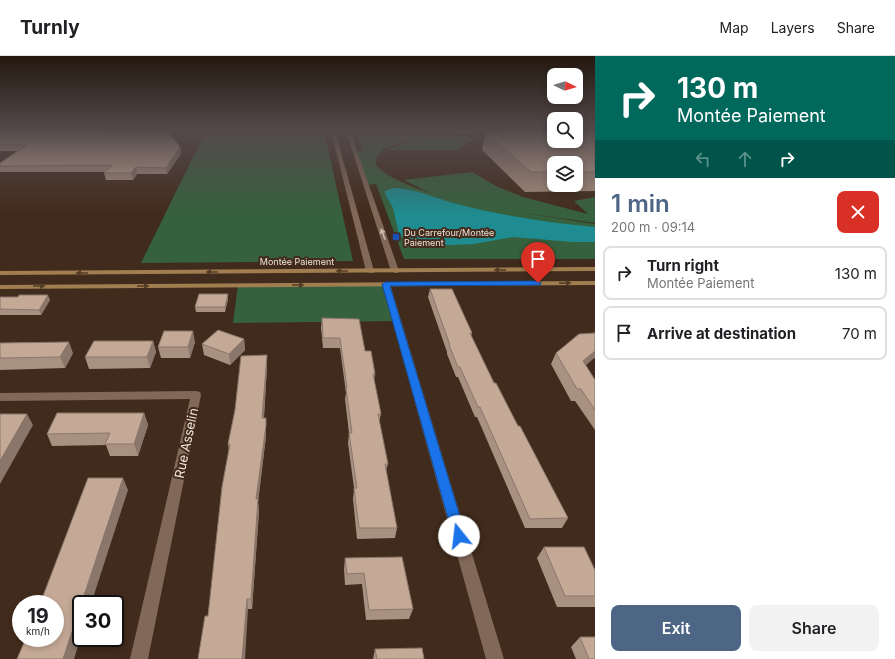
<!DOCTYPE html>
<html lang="en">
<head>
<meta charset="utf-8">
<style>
	:root { --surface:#fff; --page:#f2f2f2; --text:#202124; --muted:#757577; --line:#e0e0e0; --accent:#4d6685 }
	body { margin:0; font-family:Inter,sans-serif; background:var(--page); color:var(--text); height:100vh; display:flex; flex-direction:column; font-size:15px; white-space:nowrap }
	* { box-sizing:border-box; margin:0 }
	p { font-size:13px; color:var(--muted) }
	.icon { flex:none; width:22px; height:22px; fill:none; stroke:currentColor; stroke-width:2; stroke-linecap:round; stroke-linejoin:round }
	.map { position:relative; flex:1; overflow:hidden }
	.panel { display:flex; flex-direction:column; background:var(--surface); width:300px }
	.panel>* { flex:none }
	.banner { background:#00695c; color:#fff; overflow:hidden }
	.needle { width:26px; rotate:95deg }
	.buttons { position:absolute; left:547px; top:12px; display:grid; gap:8px }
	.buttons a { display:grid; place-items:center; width:36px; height:36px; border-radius:8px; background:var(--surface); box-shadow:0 2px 6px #0003; font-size:20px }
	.speed { position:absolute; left:12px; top:539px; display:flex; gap:8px; font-size:20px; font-weight:700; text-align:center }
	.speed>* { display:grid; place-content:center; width:52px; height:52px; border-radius:50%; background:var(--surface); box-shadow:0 2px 6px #0003; line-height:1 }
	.speed small { font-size:10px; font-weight:400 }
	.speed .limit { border:2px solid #111; border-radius:6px; background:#fff; color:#111 }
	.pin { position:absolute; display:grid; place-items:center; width:34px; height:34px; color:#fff; margin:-41px -17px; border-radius:50% 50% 50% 0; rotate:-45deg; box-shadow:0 0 4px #0007 }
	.pin .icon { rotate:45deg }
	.me { position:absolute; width:44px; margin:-22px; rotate:344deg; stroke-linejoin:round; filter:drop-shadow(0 0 3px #0008) }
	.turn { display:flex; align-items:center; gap:14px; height:84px; padding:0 16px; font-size:18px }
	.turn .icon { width:52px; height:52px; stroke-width:2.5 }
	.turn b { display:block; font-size:28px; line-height:34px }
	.lanes { display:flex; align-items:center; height:38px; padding:0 16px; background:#0003; justify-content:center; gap:20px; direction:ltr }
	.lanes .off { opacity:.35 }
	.round { display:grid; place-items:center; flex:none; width:42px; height:42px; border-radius:8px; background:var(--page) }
	.summary { display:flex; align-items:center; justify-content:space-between; height:68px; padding:0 16px }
	h1 { font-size:24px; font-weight:600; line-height:30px; color:var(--accent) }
	.primary-button { display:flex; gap:8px; margin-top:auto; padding:8px 16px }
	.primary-button a { flex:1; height:46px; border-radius:8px; background:var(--accent); color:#fff; font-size:16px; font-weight:600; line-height:46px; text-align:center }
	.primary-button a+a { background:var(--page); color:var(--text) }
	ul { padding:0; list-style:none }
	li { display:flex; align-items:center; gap:12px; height:54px; margin:0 8px 6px; padding:0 8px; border:2px solid var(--line); border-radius:8px }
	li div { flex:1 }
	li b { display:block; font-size:15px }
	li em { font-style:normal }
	header { display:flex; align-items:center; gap:24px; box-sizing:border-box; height:56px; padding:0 20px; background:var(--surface); border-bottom:1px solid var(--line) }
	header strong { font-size:19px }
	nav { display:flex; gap:22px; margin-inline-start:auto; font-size:14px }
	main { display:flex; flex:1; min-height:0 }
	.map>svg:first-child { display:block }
</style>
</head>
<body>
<header>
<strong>Turnly</strong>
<nav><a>Map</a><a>Layers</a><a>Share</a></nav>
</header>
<main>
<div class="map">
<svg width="595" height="603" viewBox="0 0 595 603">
	<rect width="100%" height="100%" fill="#412b1c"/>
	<!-- green -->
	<path fill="#36613e" d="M252,75H324L353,205L141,207L205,77H236Z
		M359,75H470L474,77C444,80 410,81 381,94L383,95L377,100L376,108C383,121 416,132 430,137L404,124L472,116L496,130L523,141L588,158L574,145L595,141V167L516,156L595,168V203H404L376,128L365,129L354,95L364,94L362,93L356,76Z
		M466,80L477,83L466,88L459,94H389C407,82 444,80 466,80Z
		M386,228L397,265L233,267L238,229Z"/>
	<!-- water -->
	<path fill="#1e8c90" d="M393,132C416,132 439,144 461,149C505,160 550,167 595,171V186H573L513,181L474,188L451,189L409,186L399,179L393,152L386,140L385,135Z"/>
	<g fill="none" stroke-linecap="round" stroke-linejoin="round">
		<!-- minor -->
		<path fill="#826858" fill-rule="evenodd" d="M383,226H386L390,228L504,603H486L382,228Z
			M196,335L200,336L201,339L148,603H130L190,343L0,345V337Z"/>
		<!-- tertiary -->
		<path fill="#826858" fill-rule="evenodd" d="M331,75H335L374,215L373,217H370L366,215Z
			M346,75H350L399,215L398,217H395L391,215Z"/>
		<!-- secondary -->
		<path fill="#a07e4f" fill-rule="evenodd" d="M595,211V215L0,219V215Z
			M595,225V229L0,233V229Z"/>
	</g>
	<!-- wall -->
	<path fill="#a99182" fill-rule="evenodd" d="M0,75L110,77L180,91L181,98L167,118H137L133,124H106L104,117L105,116H0V107L18,95H0Z
		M492,75H595V135L525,136L482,94L486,77H491ZM554,107H576V129H554Z
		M430,233L472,277L471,280L494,327L568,462L562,472H525L477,361H475L458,321H456L447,298V296L428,241Z
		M0,241L50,244L41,259H0Z
		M228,243L225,256H196L195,251Z
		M322,262L365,295L375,318L374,325L381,358L379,366L388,408L386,414L397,472L395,482L357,483L353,443L354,432L348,387L349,377L345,343L346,337L340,292H323L321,272Z
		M595,277V302H594L586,309L595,324V374L575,345H571L551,308L556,297Z
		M244,283L245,294L230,309L204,299L202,288Z
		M153,285L156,296L150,312L89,313L85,301Z
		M195,286L190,302H161L158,291Z
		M0,287L73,297L65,312L0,314Z
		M267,299V310L264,362L266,374V380L258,446L259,455L252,553H248L208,560L229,395L228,388Z
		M144,357L148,369L138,400H110L106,389L52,390L47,378Z
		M544,491L595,514V551H557L537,502Z
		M345,502L413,553L409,563L366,564L362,528L345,529L344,513Z
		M580,581L595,603H576L571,591Z
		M375,593L424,603H373Z"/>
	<!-- shaded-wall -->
	<path fill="#8a766a" d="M104,75H112L103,83L102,77Z
		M180,91L181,98L167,118L166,112Z
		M136,111L137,118L133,124L131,117Z
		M228,238V243L225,256V251Z
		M48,239L50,244L41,259L39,254Z
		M193,275L195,286L190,302L188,291Z
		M244,283L245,294L230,309L229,298Z
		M153,285L156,296L150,312L147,301Z
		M69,286L73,297L65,312L60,301Z
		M595,295V300L594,302L578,316L583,305Z
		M267,299V310L263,374L262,362Z
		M144,357L148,369L138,400L134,388Z
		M27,358L33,369L0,428V405Z
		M266,362V380L258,446L259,455L252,553L251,543L256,443Z
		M123,422L128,434L91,548H81Z
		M247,543L248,553L245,603H242Z
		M81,549V580L74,603H63Z"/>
	<!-- building -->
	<path fill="#c5a997" stroke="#8a766a" d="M0,75H104L102,77H169L180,91L166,112L136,111L131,117H104L112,109L0,110V107L27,89H0Z
		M505,75H554V85H576V75H595V116H576V107H554V116H531L486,77H508Z
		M430,233H452L472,277H470L494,327H496L518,370H520L568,462L530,463L480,351H478L460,311H458L449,289H450Z
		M199,238H228L225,251H195Z
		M19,239H48L39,254L0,253V241H18Z
		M322,262L359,263L365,295H371L375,318H373L381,358H378L388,408H385L397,472H359L354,432H357L349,377H352L346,332H347L340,282H323Z
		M218,274L244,283L229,298L202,288Z
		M164,275H193L188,291H158Z
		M595,277V295L583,305L595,324V354L581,333H577L556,297L579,278Z
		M94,285H153L147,301H85Z
		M69,286L60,301L0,302V287Z
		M267,299L262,362H266V369L256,443H258L251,543H247L242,603H198L205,560H208L222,431L230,388H228L235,354L241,300Z
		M57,357H144L134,388H105L110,377L47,378Z
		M0,358H27L0,405Z
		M88,422H123L63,603H17L26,582H55V548H40Z
		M544,491H584L595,514V540H565Z
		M402,501L413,553L369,554L364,517L347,518L345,502Z
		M580,581H595V603H589Z
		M422,592L424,603H377L375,593Z"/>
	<!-- one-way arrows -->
	<defs><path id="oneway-solid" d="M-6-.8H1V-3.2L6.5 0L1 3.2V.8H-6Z"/></defs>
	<use fill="#cbb8ac" href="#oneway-solid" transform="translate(383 178) rotate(-110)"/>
	<g fill="#543c26">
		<use href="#oneway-solid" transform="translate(500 214) rotate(179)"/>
		<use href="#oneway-solid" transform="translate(342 215) rotate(180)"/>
		<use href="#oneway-solid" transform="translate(212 216) rotate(180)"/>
		<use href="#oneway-solid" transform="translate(82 217) rotate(180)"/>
		<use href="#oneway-solid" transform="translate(565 227) rotate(-1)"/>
		<use href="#oneway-solid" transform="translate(298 229)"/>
		<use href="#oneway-solid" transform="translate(39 230)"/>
		<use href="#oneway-solid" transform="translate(143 230)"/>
	</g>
	<!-- sky -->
	<linearGradient id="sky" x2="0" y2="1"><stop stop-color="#24180f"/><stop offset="0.47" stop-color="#544a4b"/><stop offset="1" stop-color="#544a4b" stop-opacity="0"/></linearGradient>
	<rect width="595" height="159" fill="url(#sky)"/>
	<!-- route -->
	<path fill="#1a73e8" stroke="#114b97" d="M538,225L541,227L540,229L390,230L466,480L464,484L459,486L455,484L453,480L382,228L386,226Z"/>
	<!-- markers -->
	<rect fill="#1a4fb4" stroke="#412b1c" stroke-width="1.5" x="392" y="177" width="8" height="8" rx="2"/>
	<g text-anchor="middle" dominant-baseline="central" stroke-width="4" stroke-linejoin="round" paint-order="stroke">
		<!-- far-poi labels -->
		<g font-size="9" fill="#f2e3da" stroke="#412b1c" text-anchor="start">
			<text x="404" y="176">Du Carrefour/Montée<tspan x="404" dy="10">Paiement</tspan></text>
		</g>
		<!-- far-street labels -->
		<g font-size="9" fill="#f2e3da" stroke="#412b1c">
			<text x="297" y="205">Montée Paiement</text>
		</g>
		<!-- near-street labels -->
		<g font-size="13" fill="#f2e3da" stroke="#412b1c">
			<text transform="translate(186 387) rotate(-78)">Rue Asselin</text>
		</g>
	</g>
</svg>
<div class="buttons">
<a><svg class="needle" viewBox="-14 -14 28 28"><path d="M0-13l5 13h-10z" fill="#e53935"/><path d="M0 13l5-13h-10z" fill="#757577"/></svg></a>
<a><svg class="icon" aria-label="search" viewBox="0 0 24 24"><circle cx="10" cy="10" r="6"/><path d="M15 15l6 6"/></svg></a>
<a><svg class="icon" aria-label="layers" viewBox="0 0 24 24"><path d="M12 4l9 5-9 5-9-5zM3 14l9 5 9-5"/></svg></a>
</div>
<div class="speed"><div>19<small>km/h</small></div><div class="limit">30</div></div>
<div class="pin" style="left:538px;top:227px;background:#d93025"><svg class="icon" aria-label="arrive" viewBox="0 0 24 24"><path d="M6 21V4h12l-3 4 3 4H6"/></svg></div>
<svg class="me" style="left:459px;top:480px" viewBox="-20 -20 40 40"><circle r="19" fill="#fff"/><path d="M0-13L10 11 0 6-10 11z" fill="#1a73e8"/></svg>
</div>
<section class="panel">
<div class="banner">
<div class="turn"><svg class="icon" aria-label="right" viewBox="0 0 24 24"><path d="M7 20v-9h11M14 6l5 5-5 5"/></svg><div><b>130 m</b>Montée Paiement</div></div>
<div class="lanes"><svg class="icon off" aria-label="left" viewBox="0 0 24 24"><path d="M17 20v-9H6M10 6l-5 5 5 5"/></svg><svg class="icon off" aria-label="ahead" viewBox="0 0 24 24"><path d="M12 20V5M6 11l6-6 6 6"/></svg><svg class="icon" aria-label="right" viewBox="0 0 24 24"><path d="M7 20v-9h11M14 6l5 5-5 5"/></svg></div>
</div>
<div class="summary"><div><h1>1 min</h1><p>200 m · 09:14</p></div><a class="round" style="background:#d93025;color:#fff"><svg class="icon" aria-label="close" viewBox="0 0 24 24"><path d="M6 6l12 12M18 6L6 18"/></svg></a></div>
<ul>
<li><svg class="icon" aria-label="right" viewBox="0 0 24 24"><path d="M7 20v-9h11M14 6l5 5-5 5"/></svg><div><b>Turn right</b><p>Montée Paiement</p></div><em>130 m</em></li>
<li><svg class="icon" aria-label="arrive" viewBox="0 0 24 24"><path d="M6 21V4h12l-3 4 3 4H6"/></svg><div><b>Arrive at destination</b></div><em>70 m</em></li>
</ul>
<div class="primary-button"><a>Exit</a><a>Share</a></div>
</section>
</main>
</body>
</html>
